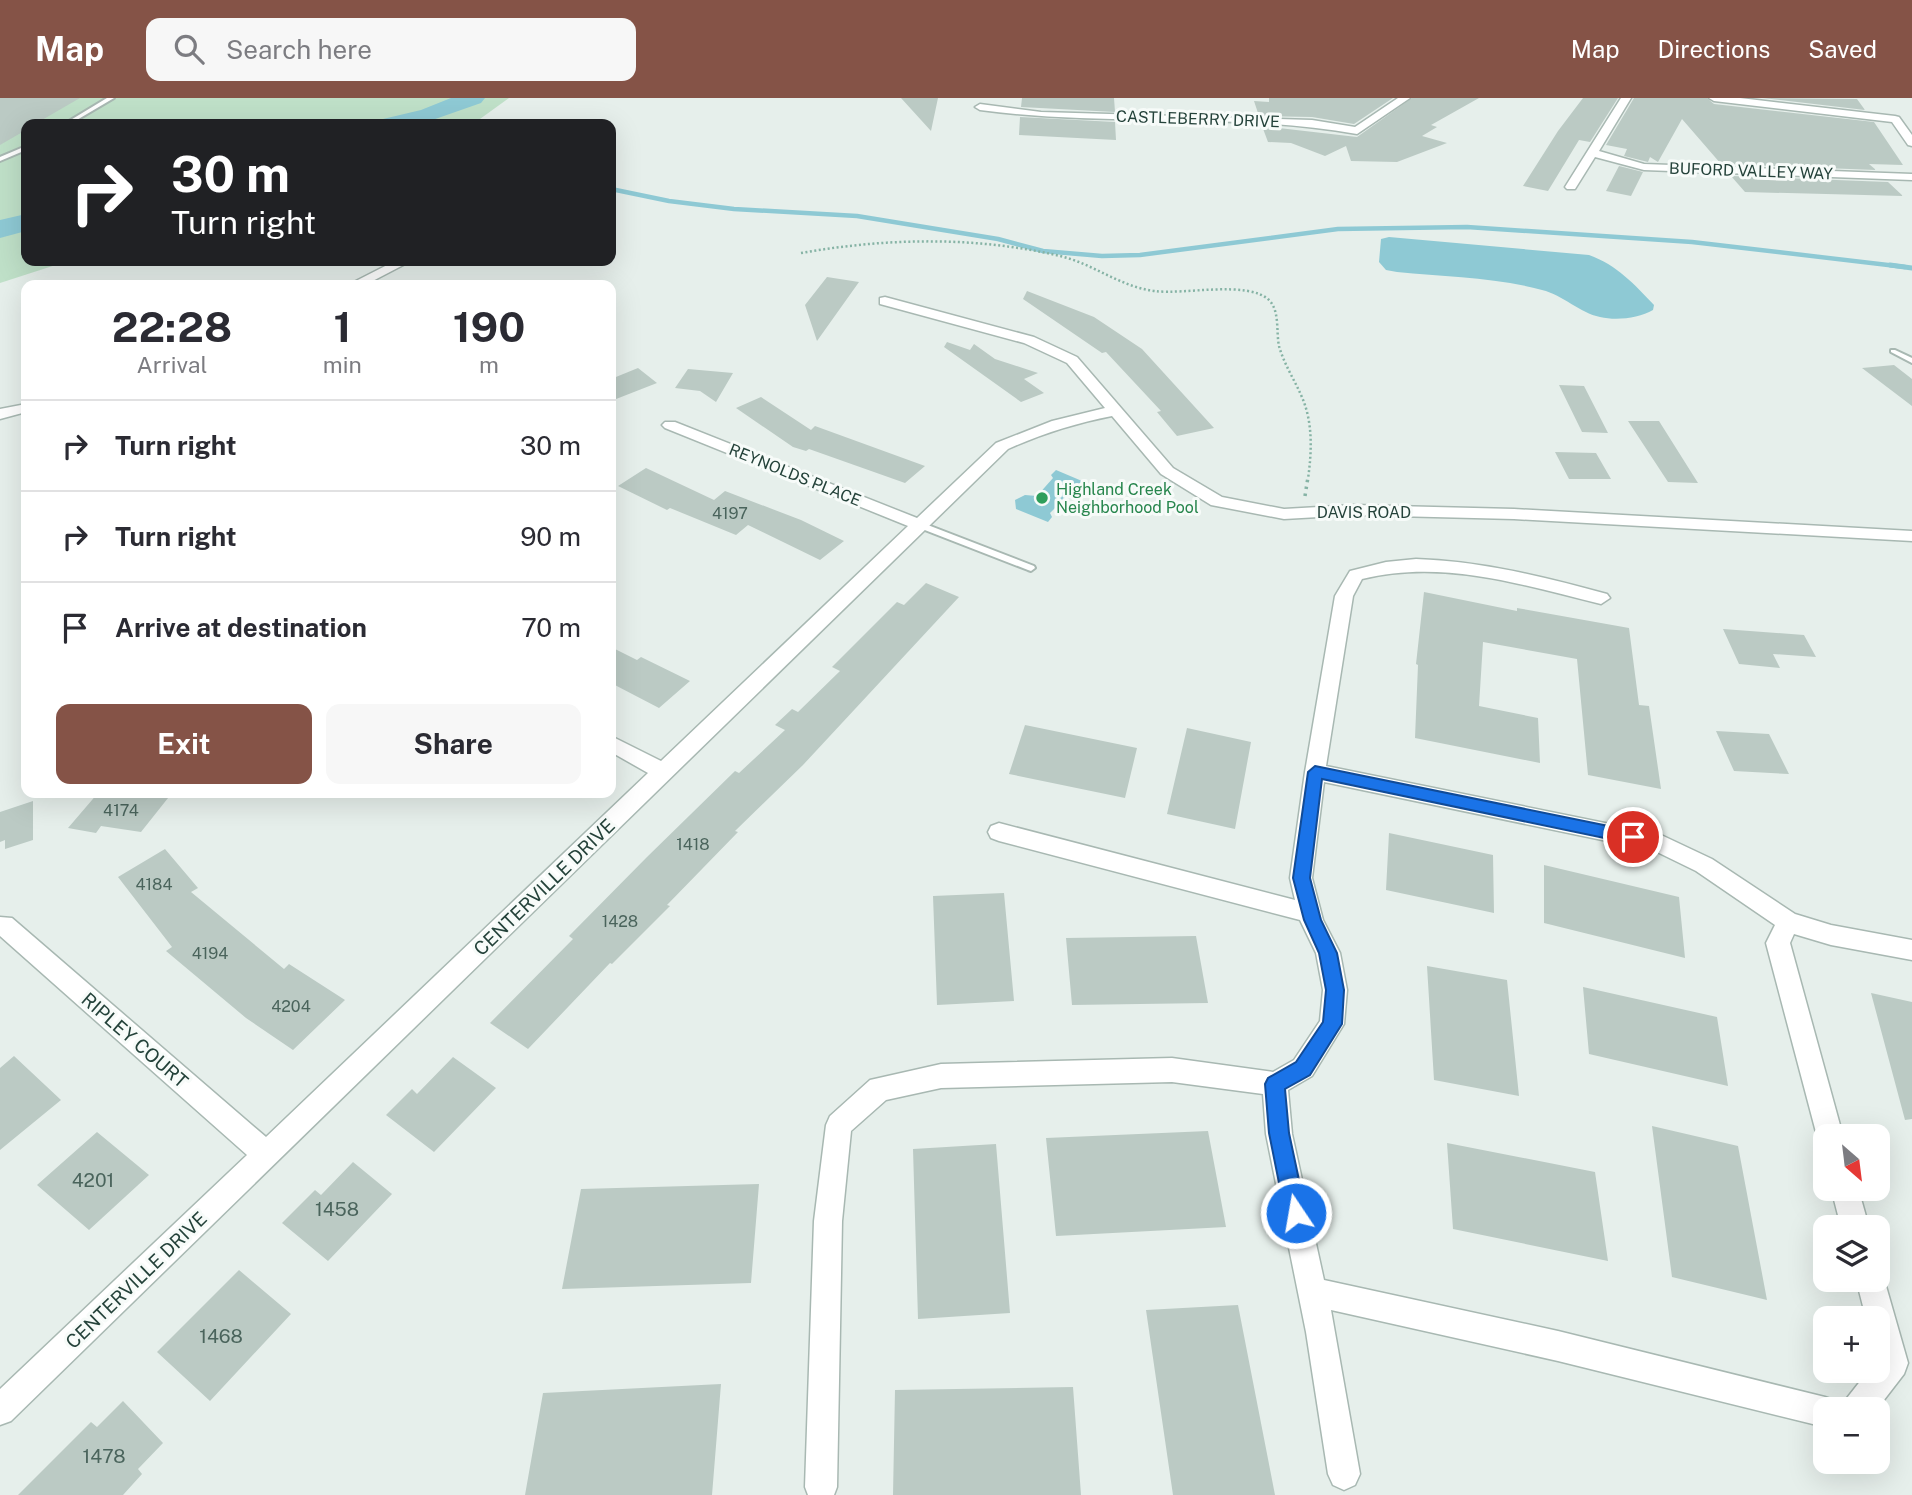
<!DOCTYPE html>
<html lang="en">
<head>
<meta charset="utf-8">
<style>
	:root { --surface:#fff; --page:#f7f7f7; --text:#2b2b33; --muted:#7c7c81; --line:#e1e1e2; --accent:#855347 }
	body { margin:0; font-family:"Public Sans",sans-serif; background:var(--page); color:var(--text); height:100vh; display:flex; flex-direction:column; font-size:26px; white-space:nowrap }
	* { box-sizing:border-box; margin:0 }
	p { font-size:23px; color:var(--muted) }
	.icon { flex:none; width:38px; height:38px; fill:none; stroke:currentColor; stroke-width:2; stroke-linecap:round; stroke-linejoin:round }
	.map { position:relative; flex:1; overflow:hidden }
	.side { position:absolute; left:21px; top:182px; width:595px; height:518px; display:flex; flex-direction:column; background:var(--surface); border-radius:14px; box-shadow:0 7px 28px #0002 }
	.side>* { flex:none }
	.top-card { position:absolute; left:21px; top:21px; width:595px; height:147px; border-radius:14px; box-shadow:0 7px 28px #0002; background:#202124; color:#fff; overflow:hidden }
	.needle { width:46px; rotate:152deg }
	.tools { position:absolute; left:1813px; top:1026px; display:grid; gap:14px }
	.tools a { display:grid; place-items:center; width:77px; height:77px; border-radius:14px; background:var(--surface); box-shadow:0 7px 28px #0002; font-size:35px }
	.pin { position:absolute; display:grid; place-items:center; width:60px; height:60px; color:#fff; margin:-30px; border:4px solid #fff; border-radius:50%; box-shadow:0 2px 7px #0007 }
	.me { position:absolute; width:77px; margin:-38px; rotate:348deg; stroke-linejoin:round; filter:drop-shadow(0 0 5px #0008) }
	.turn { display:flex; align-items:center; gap:24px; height:147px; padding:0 35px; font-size:32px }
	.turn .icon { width:91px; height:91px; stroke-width:2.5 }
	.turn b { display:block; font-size:49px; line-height:60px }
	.eta { display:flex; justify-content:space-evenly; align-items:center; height:119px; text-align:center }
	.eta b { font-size:42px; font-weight:700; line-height:49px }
	.action { display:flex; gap:14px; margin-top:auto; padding:14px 35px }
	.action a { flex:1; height:80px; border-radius:14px; background:var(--accent); color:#fff; font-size:28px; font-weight:700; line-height:80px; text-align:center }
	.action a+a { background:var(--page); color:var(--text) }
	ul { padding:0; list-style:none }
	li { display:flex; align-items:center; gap:21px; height:91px; padding:0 35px; border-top:2px solid var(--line) }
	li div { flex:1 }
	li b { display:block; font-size:26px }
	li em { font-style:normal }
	header { display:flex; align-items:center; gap:42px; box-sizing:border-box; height:98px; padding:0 35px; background:var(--accent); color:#fff }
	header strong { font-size:33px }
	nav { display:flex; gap:38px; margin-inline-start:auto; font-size:24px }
	.search { width:490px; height:63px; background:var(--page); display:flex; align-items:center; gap:18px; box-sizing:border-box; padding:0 24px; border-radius:14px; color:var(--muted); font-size:26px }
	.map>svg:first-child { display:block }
</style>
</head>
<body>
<header>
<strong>Map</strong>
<div class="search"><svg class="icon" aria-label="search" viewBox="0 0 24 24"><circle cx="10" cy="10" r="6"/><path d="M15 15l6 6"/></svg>Search here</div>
<nav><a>Map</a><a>Directions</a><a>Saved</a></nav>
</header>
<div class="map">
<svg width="1912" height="1397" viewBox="0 0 1912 1397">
	<rect width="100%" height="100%" fill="#e6efeb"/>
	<!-- green -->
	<path fill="#bfe0c8" d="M0,0H509L473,26H26V163H68L0,185Z"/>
	<!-- water -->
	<path fill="#8ec9d4" d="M1389,139L1589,157C1617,167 1634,186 1654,207L1653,212C1639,220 1617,223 1600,219C1580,215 1563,197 1542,192C1495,179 1445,179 1397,174L1386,172L1379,164L1381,141Z
		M1056,372L1082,383L1050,415L1052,419L1048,424L1016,411L1015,402L1025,397L1037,398L1053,380L1051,377Z"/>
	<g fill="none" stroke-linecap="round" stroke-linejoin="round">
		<!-- stream-far1 -->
		<path stroke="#8ec9d4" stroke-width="4.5" d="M611,91L669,103L734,111L857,118L998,141L1043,153L1102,158L1140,157L1338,131L1467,129L1692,144L1905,169"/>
		<!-- stream -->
		<path stroke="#8ec9d4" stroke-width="5" d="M1890,167L1912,170"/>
		<!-- river -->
		<path fill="#8ec9d4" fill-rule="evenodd" d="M451,0H485L481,5L421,26H380L383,21L421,12Z
			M26,116V133L0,140V122Z"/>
	</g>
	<!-- building -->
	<path fill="#bbcac4" d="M0,0H80L35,26H26V32L0,47Z
		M901,0H938L931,33Z
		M1022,0H1114L1115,14L1021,9Z
		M1269,0H1393L1354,26L1312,19L1259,18L1254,3L1269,4Z
		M1412,0H1479L1431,27L1437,29L1422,38L1447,45L1397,64L1351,63L1346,48L1325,58L1291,45L1268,44L1262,28L1357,39Z
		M1583,0H1618L1590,44L1579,42L1548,93L1523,88L1558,33Z
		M1634,0H1707L1714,6L1874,24L1903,67L1869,66L1876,72L1721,66L1682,21L1658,64L1650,59L1648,64L1624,58L1627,51L1606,47Z
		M1763,0L1857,1L1865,12Z
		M1020,19L1115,24L1116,42L1019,37Z
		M1619,68L1643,74L1631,98L1606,93Z
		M1731,78L1888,84L1903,98L1745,94Z
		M827,179L859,184L817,243L805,207Z
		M1027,193L1094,219L1142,251L1214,330L1177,338L1157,314L1161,313L1106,254L1102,255L1023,201Z
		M947,244L970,252L974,246L995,261L1038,275L1024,281L1044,295L1021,304L944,249Z
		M1894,267L1912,281V308L1862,270Z
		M638,270L657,285L611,303V281Z
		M688,271L733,275L716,304L700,293L675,290Z
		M1559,287L1584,288L1608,335L1582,334Z
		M761,299L811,332L815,328L925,368L905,385L809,351L806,353L793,349L736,310Z
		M1628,323H1659L1698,385L1668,384Z
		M1555,354L1596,355L1611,381H1569Z
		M646,370L714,402L725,393L801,422L844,443L820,462L748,427L736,437L670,410L667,412L618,388Z
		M926,485L959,499L803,667L735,733L738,734L667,807L670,808L612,866L610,865L528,951L490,925L573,841L569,838L647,759L735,673L739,675L785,632L775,627L792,611L798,614L840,573L832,569L897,504L904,507Z
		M1424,494L1517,513V510L1629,530L1639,607L1649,608L1661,691L1588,677L1577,561L1483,544L1479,608L1538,620L1540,665L1415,640L1418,567L1416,566Z
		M1723,531L1804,537L1816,559L1773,556L1780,570L1739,566Z
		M611,549L637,562L641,559L690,583L659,610L611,585Z
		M1025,627L1137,650L1125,700L1009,676Z
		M1187,630L1251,644L1235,731L1167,716Z
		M1716,633L1769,636L1789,676L1734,673Z
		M98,695H172L141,734L101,728L96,735L68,730Z
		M33,703V742L5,751V742L0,744V714Z
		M1389,735L1493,757L1494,815L1386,792Z
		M165,751L198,790L191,794L284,871L289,866L345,902L293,952L246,920L166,853L172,849L118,779Z
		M1544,767L1679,799L1685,860L1544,825Z
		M1004,795L1014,903L937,907L933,798Z
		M1196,838L1208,905L1072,907L1066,840Z
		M1427,868L1507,882L1519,998L1434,982Z
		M1583,889L1717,919L1728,988L1589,956Z
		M1871,895L1912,904V1021L1905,1022Z
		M14,958L61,1002L0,1052V970Z
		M453,959L496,990L434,1054L386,1017L412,991L417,996Z
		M1652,1028L1738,1048L1767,1202L1672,1179Z
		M1208,1033L1226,1129L1056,1138L1046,1040Z
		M97,1034L149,1077L89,1132L37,1087Z
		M1447,1045L1595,1074L1608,1163L1453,1131Z
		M996,1046L1010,1215L918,1221L913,1051Z
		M353,1064L392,1096L328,1163L282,1125L315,1092L321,1097Z
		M759,1086L751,1185L562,1191L581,1091Z
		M239,1172L291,1216L210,1303L157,1254Z
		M1238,1207L1275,1397H1173L1146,1212Z
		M721,1286L712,1397H525L543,1295Z
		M1073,1289L1081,1397H893L895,1292Z
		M123,1303L163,1345L138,1371L142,1376L123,1397H18L91,1324L97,1329Z"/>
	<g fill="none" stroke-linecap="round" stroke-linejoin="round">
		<defs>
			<path id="lane" d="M107,0H114L70,26H64Z
				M26,48V52L0,63V59Z
				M1891,252H1895L1912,260V265L1891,254Z
				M920,424L1034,468L1035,470L1031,473L1028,472L917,429L916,427Z"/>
			<path id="street" d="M1398,0H1410L1357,36C1234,14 1105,29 980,12L975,9L980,6L1041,14L1312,22L1355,29Z
				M1621,0H1631L1599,53L1644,66L1912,76V82L1644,72L1595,59L1575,91H1567L1565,89Z
				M1709,0H1740L1895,18L1899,19L1912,37V48L1908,47L1892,24L1714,3Z
				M395,163H411L365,187H348Z
				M885,199L1034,239L1077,259L1173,370L1222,399L1284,411L1354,407L1514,411L1912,433V443L1514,421L1354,417L1284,421L1211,407L1161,376L1112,318C1076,325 1041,336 1008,351L11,1323L0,1327V1291L247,1057L0,838V819L12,820L266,1039L648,675L611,654V638L661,663L908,428L665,330L662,327L665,324H675L917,420L996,345L1052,323L1105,310L1067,265L1024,245L880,206V200Z
				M26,306V314L0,321V311Z
				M1416,461C1481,463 1545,479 1607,496L1610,500L1601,506C1522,487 1444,461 1362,481L1353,498L1326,668L1659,736L1712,761L1795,816L1831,827L1912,842V862L1831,847L1794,836L1790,845L1843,1038H1825V1049L1821,1047L1817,1038L1766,845L1775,827L1696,773L1655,753L1324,684L1312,780L1323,822L1340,855L1347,892L1344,926L1312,978L1288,992L1292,1036L1324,1182L1558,1233L1825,1299L1836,1303L1839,1311H1825V1329L1558,1263L1331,1212L1360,1376L1355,1387L1344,1392L1333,1387L1328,1376L1306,1234L1266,1036L1263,996L1172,984L941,990L886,1002L851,1033L842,1123L837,1389L834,1397H808L805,1389L814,1123L826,1027L830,1018L870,982L941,966L1172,960L1273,974L1294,962L1320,923L1323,892L1316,855L1300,822L999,743L991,740L988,734L991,728L999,725L1295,802L1290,780L1305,674L1335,498L1350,473L1386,464Z
				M1831,1090H1858L1869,1129H1841Z
				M1878,1170L1884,1181L1908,1265L1904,1276L1877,1311H1843L1847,1300L1869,1272H1878V1220H1866L1856,1181H1878Z"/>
		</defs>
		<!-- lane casing -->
		<use href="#lane" stroke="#a8b8b2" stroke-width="4"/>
		<!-- street casing -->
		<use href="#street" stroke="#a8b8b2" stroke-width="3"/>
		<!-- path-far1 -->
		<path stroke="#86b3a5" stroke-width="2.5" stroke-dasharray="2 2.5" stroke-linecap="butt" d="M801,155C886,140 975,138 1060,158C1094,166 1120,189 1155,193C1184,197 1248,182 1269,202C1280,213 1276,234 1279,248C1284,266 1294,281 1301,297C1313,323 1312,352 1308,381"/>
		<!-- path -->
		<path stroke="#86b3a5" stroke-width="3.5" stroke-dasharray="2.5 4.5" stroke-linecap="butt" d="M1305,398L1308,379"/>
		<!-- lane -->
		<use href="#lane" fill="#fff" fill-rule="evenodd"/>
		<!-- street -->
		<use href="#street" fill="#fff" fill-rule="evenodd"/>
	</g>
	<!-- route -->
	<path fill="#1a73e8" stroke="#114b97" stroke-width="2" d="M1315,668L1633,733L1638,735L1641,739L1638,744L1633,746L1322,681L1310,780L1321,822L1337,855L1344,892L1342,926L1310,977L1285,991L1289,1035L1306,1115L1303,1122L1296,1125L1288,1122L1285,1115L1269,1035L1265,986L1268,980L1296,964L1323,924L1326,892L1319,855L1304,822L1293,780L1308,674Z"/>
	<!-- markers -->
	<circle fill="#2e9e5b" stroke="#f7fbf9" stroke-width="2.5" cx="1042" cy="400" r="7"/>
	<g text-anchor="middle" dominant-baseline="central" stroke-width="6" stroke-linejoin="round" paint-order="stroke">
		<!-- far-street labels -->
		<g font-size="16" fill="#24423a" stroke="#f7fbf9">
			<text transform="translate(1198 21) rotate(2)">CASTLEBERRY DRIVE</text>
			<text transform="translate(1751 73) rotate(2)">BUFORD VALLEY WAY</text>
			<text transform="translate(795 377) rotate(22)">REYNOLDS PLACE</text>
			<text x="1364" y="414">DAVIS ROAD</text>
		</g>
		<!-- far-leisure labels -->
		<g font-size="16" fill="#27864d" stroke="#f7fbf9" text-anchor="start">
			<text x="1056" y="391">Highland Creek<tspan x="1056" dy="18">Neighborhood Pool</tspan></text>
		</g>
		<!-- number labels -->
		<g font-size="16" fill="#4a645c">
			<text x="730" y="415">4197</text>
			<text x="121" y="712">4174</text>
			<text x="693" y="746">1418</text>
			<text x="154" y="786">4184</text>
			<text x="620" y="823">1428</text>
			<text x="210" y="855">4194</text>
			<text x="291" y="908">4204</text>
		</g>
		<!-- street labels -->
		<g font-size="19" fill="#24423a" stroke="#f7fbf9">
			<text transform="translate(544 789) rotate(-44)">CENTERVILLE DRIVE</text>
			<text transform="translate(135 942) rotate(41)">RIPLEY COURT</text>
			<text transform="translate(136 1182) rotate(-44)">CENTERVILLE DRIVE</text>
		</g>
		<!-- near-number labels -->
		<g font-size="19" fill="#4a645c">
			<text x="93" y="1082">4201</text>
			<text x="337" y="1111">1458</text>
			<text x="221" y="1238">1468</text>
			<text x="104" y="1358">1478</text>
		</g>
	</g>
</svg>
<div class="tools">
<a><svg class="needle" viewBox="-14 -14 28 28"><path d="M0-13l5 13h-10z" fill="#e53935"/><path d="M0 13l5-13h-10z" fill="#7c7c81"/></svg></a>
<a><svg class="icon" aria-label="layers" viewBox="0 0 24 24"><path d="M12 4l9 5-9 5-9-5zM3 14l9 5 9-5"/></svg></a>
<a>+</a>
<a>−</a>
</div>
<div class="pin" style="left:1633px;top:739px;background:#d93025"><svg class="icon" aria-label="arrive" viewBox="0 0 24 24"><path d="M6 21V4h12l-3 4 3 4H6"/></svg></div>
<svg class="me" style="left:1296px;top:1115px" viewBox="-20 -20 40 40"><circle r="17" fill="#1a73e8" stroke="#fff" stroke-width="3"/><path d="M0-11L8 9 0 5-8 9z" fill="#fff"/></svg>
<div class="top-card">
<div class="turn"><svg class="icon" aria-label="right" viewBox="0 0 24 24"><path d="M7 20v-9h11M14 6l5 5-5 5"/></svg><div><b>30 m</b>Turn right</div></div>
</div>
<section class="side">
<div class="eta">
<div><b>22:28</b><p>Arrival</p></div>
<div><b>1</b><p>min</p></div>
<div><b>190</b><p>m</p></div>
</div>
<ul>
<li><svg class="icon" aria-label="right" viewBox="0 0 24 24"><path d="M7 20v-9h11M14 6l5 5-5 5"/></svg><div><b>Turn right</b></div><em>30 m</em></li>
<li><svg class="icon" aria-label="right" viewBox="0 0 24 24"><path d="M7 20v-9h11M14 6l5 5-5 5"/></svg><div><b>Turn right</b></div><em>90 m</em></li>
<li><svg class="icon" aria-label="arrive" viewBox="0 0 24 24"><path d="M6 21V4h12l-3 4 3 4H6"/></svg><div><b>Arrive at destination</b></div><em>70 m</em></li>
</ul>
<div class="action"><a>Exit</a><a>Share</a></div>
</section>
</div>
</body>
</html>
